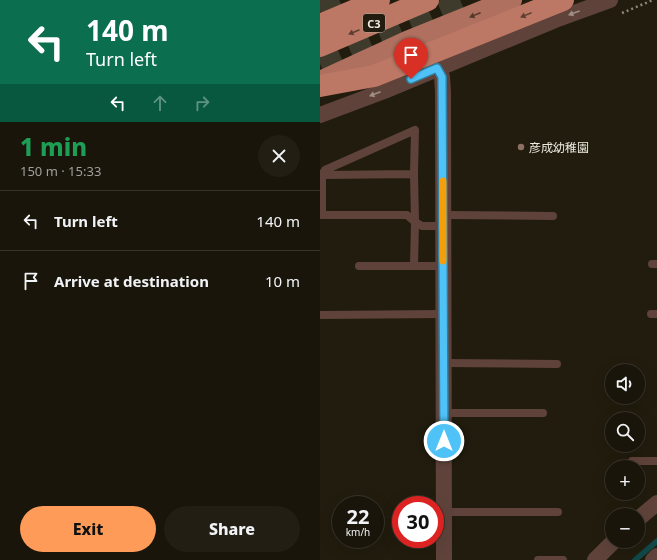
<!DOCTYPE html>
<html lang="en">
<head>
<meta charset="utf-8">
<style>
	:root { --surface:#19150a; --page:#221e13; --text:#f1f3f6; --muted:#9f9f9c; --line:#37342b; --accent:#fe9b58 }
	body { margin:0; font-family:"Noto Sans","Noto Sans JP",sans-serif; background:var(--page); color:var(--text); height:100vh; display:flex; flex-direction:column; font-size:15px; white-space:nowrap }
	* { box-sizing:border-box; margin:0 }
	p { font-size:13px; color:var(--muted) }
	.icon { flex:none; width:22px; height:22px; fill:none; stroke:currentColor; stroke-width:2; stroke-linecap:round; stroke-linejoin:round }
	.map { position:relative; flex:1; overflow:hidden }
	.drawer { display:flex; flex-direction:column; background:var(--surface); width:320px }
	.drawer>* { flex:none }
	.guide { background:#0b6e4f; color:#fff; overflow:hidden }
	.tools { position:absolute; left:285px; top:364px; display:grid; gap:8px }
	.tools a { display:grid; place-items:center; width:40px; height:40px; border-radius:50%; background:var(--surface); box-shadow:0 4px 16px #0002,0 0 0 1px var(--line); font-size:20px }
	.speed { position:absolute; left:12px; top:496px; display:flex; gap:8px; font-size:20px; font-weight:700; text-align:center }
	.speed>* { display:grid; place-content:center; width:52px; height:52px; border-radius:50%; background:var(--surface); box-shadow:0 4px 16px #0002,0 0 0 1px var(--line); line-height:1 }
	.speed small { font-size:10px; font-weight:400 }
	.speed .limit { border:6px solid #d22; background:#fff; color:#111 }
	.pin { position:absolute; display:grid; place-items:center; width:34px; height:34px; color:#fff; margin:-41px -17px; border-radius:50% 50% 50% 0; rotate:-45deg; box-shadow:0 0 4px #0007 }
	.pin .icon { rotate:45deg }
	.me { position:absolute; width:44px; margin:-22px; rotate:0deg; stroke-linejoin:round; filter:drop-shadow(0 0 3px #0008) }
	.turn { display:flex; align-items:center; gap:14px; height:84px; padding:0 20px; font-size:18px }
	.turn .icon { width:52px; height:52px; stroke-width:2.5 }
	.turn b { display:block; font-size:28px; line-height:34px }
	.lanes { display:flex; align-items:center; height:38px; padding:0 20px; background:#0003; justify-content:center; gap:20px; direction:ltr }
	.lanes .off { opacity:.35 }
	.round { display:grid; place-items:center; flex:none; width:42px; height:42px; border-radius:21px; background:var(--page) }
	.summary { display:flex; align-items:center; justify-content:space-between; height:68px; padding:0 20px }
	h1 { font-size:24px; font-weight:800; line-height:30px; color:#1e9e55 }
	.primary-button { display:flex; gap:8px; margin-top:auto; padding:8px 20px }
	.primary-button a { flex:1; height:46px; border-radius:24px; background:var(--accent); color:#111; font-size:16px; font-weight:800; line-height:46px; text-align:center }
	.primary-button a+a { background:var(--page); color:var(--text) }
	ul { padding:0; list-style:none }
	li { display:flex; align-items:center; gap:12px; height:60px; padding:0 20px; border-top:1px solid var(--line) }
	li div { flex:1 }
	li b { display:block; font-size:15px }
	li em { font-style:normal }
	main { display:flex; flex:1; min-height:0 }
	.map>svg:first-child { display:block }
</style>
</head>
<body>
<main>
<section class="drawer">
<div class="guide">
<div class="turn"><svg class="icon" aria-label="left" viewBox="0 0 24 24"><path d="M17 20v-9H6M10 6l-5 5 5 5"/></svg><div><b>140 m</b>Turn left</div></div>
<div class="lanes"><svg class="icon" aria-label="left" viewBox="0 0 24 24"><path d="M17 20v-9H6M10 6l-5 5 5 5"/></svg><svg class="icon off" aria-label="ahead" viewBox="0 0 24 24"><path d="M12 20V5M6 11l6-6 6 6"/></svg><svg class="icon off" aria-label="right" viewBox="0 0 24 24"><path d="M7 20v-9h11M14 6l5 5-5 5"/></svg></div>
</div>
<div class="summary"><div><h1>1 min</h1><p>150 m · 15:33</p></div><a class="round"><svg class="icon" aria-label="close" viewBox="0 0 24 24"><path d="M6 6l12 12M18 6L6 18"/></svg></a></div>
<ul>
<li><svg class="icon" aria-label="left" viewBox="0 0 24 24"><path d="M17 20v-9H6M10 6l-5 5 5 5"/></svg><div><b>Turn left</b></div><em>140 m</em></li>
<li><svg class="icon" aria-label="arrive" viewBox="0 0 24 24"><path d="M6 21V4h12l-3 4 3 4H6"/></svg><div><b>Arrive at destination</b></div><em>10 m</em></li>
</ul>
<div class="primary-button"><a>Exit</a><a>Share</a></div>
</section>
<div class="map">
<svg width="337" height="560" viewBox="0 0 337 560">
	<rect width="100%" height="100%" fill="#211c0d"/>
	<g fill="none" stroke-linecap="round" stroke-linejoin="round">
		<!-- stream -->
		<path stroke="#114848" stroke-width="5.5" d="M315,560L337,541"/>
		<!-- trunk-tunnel -->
		<path stroke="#3f3b2c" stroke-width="22" stroke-dasharray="22 11" stroke-linecap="butt" d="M0,11L26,0
			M0,64L149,0"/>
		<!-- path -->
		<path stroke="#8c887b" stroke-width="2.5" stroke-dasharray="2 3" stroke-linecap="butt" d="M302,13L333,0"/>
		<!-- service -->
		<path stroke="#5f433b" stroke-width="8" d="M2,175L5,170L95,130L94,174
			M123,215L233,216
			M332,264H337
			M39,266H123
			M94,266L95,222L87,215H2V175L94,174L95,222L102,226H123
			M331,314H337
			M0,315L124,314
			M124,363L237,364
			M124,413H223
			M312,461H337
			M124,512H238
			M218,560H243"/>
		<!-- minor -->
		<path stroke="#5f433b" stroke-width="16" d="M117,68L122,77L123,92L124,560
			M0,115L64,91L235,20L290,0
			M318,519L337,503
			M275,560L294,541
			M333,560L337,556"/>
		<!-- trunk -->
		<path stroke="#af705f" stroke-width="22" d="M0,82L87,42L191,0"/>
		<!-- motorway -->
		<path stroke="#bc7765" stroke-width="22" d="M0,25L59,0
			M0,46L108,0
			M0,86L54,76L243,0"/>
	</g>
	<!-- one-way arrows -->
	<defs><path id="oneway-solid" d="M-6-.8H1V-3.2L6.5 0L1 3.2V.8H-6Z"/></defs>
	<g fill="#9e8e85">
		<use href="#oneway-solid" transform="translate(254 13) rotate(160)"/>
		<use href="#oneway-solid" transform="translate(55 94) rotate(159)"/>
	</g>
	<use fill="#53392a" href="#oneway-solid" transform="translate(155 15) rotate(158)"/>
	<g fill="#5f4030">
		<use href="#oneway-solid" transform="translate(206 15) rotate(158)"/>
		<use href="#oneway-solid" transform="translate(34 32) rotate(157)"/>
	</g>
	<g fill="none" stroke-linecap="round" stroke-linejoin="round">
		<defs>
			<path id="route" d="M91,79L117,68L122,77L124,441"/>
		</defs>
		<!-- route casing -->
		<use href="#route" stroke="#337fa1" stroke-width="10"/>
		<!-- route -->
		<use href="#route" stroke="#4fc3f7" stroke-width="7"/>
		<!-- slow -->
		<path stroke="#f59e0b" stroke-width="7" d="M123,181V261"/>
	</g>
	<!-- markers -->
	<circle fill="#8d6e63" stroke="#211c0d" stroke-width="1.5" cx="201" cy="147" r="4"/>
	<g text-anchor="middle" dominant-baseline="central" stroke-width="3" stroke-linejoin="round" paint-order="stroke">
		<!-- shield labels -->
		<rect fill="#211c0d" stroke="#afaca0" stroke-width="1" x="43" y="14" width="22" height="18" rx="3"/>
		<g font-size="11" font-weight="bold" fill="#ece9df">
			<text x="54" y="23">C3</text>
		</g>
		<!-- poi labels -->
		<g font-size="12" fill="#ece9df" stroke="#211c0d" text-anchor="start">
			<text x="209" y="147">彦成幼稚園</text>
		</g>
	</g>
</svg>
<div class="tools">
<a><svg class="icon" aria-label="sound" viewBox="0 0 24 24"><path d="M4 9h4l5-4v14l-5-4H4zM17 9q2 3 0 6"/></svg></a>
<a><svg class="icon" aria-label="search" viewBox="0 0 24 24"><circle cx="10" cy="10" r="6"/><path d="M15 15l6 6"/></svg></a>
<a>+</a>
<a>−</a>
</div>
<div class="speed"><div>22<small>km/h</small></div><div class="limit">30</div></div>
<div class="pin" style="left:91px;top:79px;background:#d93025"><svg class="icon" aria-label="arrive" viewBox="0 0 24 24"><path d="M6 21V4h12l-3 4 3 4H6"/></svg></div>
<svg class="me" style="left:124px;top:441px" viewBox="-20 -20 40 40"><circle r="17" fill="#4fc3f7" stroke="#fff" stroke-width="3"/><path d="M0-11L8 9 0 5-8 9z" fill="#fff"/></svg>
</div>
</main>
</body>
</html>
